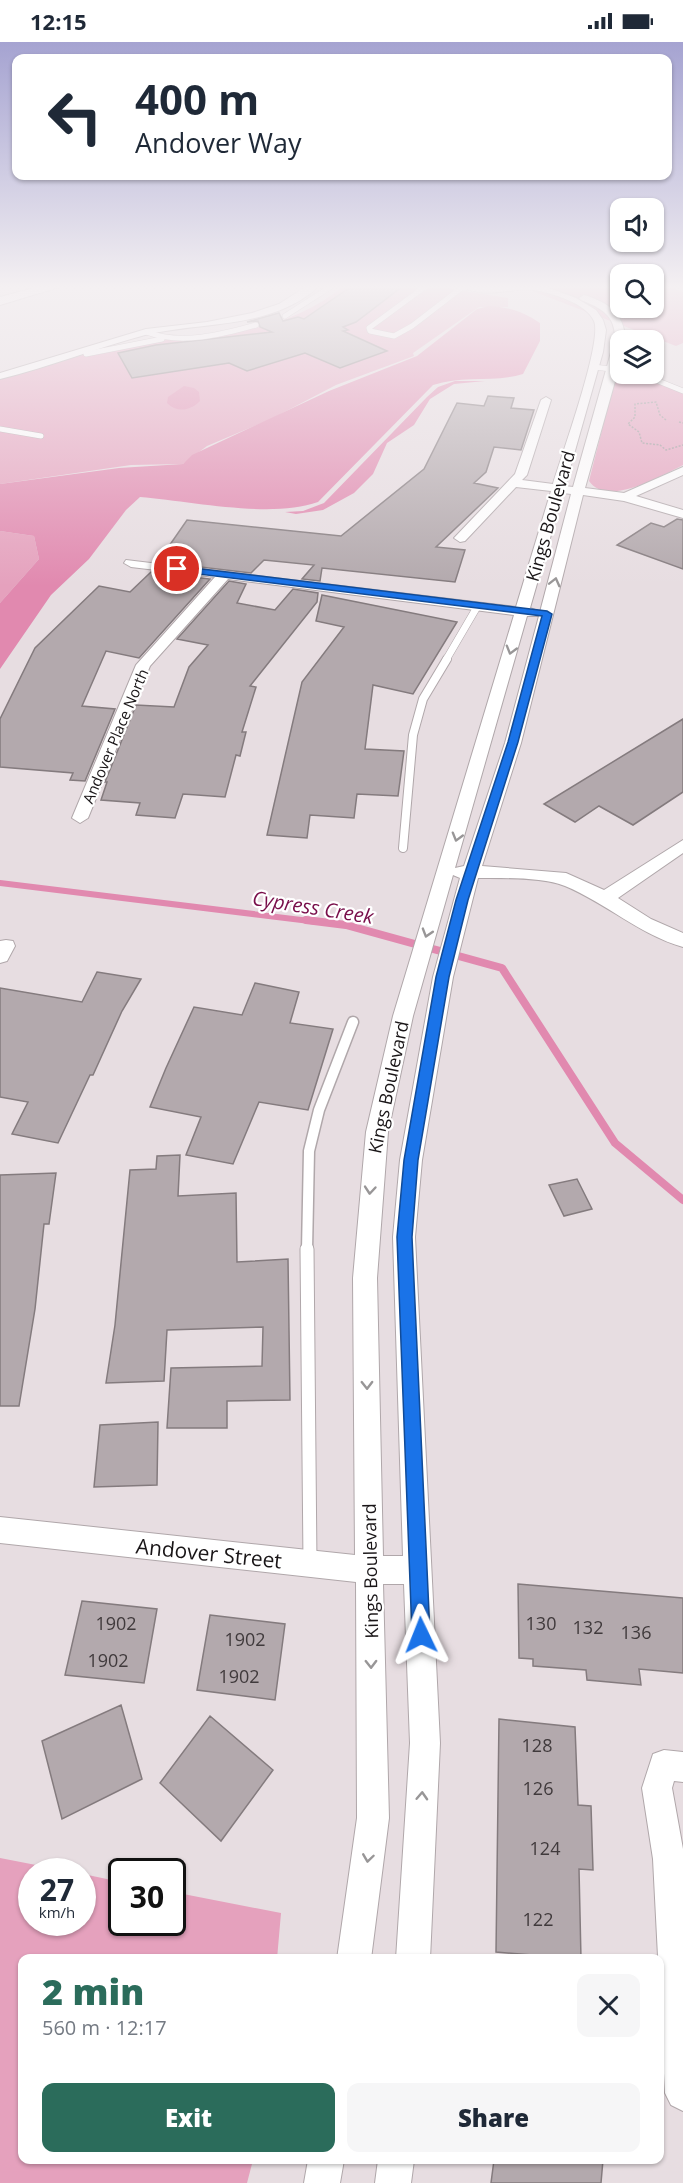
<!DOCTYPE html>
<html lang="en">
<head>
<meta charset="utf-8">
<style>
	:root { --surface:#fff; --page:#f6f6f7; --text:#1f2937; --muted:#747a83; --accent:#2b6c5b }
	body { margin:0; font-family:"Open Sans",sans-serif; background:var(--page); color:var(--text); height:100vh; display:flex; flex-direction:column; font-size:22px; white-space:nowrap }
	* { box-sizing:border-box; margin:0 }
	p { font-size:20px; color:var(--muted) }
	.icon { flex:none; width:33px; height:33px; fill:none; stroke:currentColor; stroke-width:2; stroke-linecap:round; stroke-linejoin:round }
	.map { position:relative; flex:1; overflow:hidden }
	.sheet { position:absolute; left:18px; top:1912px; width:646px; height:210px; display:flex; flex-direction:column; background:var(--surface); border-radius:12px; box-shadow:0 2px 4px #0004 }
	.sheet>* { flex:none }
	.banner { position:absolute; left:12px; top:12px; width:660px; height:126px; border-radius:12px; box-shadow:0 2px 4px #0004; background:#fff; color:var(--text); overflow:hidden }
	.tools { position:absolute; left:610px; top:156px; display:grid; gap:12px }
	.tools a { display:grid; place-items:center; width:54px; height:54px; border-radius:12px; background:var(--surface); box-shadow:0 2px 4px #0004; font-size:30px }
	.speed { position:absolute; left:18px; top:1816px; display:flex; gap:12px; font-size:30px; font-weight:700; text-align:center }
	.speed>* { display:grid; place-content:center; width:78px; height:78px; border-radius:50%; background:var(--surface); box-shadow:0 2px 4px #0004; line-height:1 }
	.speed small { font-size:15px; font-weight:400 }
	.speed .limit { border:3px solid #111; border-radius:9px; background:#fff; color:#111 }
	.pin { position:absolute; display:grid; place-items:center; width:51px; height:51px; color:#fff; margin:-26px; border:3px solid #fff; border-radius:50%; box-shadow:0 2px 6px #0007 }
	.me { position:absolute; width:66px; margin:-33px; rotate:358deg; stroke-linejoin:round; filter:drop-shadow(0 0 4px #0008) }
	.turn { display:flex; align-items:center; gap:21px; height:126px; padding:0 24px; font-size:27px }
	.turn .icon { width:78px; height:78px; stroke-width:2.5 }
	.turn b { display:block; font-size:42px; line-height:51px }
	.round { display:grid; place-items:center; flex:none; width:63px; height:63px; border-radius:12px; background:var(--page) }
	.overview { display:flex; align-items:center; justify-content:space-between; height:102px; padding:0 24px }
	h1 { font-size:36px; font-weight:800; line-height:45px; color:var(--accent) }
	.cta { display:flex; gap:12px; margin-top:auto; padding:12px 24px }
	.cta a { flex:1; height:69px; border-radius:12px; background:var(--accent); color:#fff; font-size:24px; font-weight:800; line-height:69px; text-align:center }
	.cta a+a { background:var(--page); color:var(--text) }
	.status { display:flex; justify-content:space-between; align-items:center; height:42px; padding:0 30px; background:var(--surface); direction:ltr }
	.status svg { height:16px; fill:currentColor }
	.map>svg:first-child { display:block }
</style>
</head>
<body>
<div class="status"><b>12:15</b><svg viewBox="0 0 49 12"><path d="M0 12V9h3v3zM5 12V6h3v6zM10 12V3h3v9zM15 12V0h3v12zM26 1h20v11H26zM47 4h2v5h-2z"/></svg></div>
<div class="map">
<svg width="683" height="2141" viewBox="0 0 683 2141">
	<rect width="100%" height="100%" fill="#e7dde1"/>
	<!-- green -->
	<path fill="#e5a1bd" d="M344,244H433L508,256V265H479L413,311L414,314L336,343L271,377L207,404L183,422L131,423L0,442V337C46,323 93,308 141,301C218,291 279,295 344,244Z
		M519,244H621V266H654V244H667L683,250V301L676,304Z
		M617,329H621V332H638L683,350V423C663,433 607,466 589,439Z
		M0,489L34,494L39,517L0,561Z
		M0,1816L72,1830H32V1881H82L83,1832L121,1840L122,1881H172L173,1850L281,1871L277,1917H22V2118H253L247,2141H0Z"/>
	<!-- water -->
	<path fill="#e189af" d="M489,264C509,265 524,270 540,281V299L523,332C493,341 463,333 433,343L318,460C271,477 191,459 140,455L126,468L89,517L51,553L0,627V561L39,517L34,494L0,489V442L119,426L183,422L192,413L329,349L417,314L477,267Z
		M455,339H485L454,342L430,357L414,383L387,401L373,432L354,451L323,468L296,472L285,470L303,469L324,461L427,355L438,345Z
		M184,344L194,346L199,350L200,359C190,369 177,371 167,361L168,355Z"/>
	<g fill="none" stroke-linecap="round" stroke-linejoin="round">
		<!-- stream-far1 -->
		<path stroke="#e189af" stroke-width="6" d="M0,841L318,880"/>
		<!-- stream -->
		<path stroke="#e189af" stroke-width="8" d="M306,878L346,883L502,926L615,1101L683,1158"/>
	</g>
	<!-- building -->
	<path fill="#b3a9ad" stroke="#847b7e" stroke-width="1.5" d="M352,244H403L356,280L343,285L348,288L343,289L387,309L340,326L305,311L247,329L229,321L132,336L118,311L156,303L272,290L260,285L258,279L247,280L279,271L283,279L298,275L304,277Z
		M488,354L514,356L511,366L534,368L521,408L494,405L486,430L474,441L498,446L436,505L465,508L455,540L322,526L320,539L302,537L314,523L264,518L251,531L158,520L187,478L341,494L424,427L457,361L484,364Z
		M677,477L683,478V527L617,503L651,481L664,485Z
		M151,530L210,537L139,616L106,609L82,664L115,667L85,739L70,738L73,731L0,725V677L35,606L99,544L130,550Z
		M229,539L246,542L237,561L275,568L293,547L318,551L317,560L250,644L256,645L242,690H246L240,714L236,713L225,755L183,752L175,776L136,773L140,761L101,758L107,740H105L136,663L174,665L189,625L208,603L177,597Z
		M322,553L457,580L413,652L373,643L365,707L404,709L398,754L357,752L354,776L310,773L307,796L267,793L302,640L344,585L316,579Z
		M683,677V750L633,783L599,764L575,780L544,762Z
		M97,930L141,937L122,969L93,1033H90L58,1101L12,1092L28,1060L0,1055V946L82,960Z
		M255,941L299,950L290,981L333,987L308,1068L259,1060L233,1122L186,1113L201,1075L150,1065L166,1026L194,965L242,973Z
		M180,1113L178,1154L236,1151L237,1220L288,1217L290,1358L227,1359V1386H167L171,1326L262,1324L263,1285L167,1288L164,1339L106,1341L115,1283L130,1128L156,1127L157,1114Z
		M56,1131L49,1182H44L35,1267L19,1364H0V1133Z
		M577,1137L592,1167L564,1174L549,1143Z
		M158,1380L157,1443L94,1445L100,1383Z
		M518,1542L683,1556V1631L639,1627L641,1643L587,1638L586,1628L533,1624V1617L519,1616Z
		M82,1559L157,1567L144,1641L65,1633Z
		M210,1573L285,1582L275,1658L197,1648Z
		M121,1663L142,1737L62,1777L42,1699Z
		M210,1674L273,1728L221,1799L160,1741Z
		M499,1677L575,1685L578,1763L591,1764L593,1828L579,1827L581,1917L496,1910Z
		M494,2118H603L601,2141H491Z"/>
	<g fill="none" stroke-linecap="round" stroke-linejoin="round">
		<defs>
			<path id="service-far4" d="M426,244L369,286L370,289L394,294L412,284L464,244
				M285,274L332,244
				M146,290C181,303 221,293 256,283
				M86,312L162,297
				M593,325L621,328
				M641,332L683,349
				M0,387L41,394"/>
			<path id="service-far3" d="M446,618L477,565"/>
			<path id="service-far2" d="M403,806L413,693L423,657L447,617"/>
			<path id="service-far1" d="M307,1208L309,1109L319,1068L353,980"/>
			<path id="service" d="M307,1207L310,1521"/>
			<path id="minor" d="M307,244H319C272,288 202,279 145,293C96,306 49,325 0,337V331L146,287L207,280L252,271L279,262Z
				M462,244L503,246L543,244L576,256L596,268L603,278L606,288L603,310L565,444L573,445L615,296C615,273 601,266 581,258L579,256L584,253C607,260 624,271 625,296L621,298V318L585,446L624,451L683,425V433L636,454L683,468V476L624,459L583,453L521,701L482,824L566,831L604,848L683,798V811L618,856L651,877L683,891V905C640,893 606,861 565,844C543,835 502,836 478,836L453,935L422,1118L415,1195L440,1701L430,1917H396L410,1701L404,1542H383L389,1776L371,1917H337L357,1776L356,1540L0,1501V1475L355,1513L353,1236L366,1090L393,974L514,573L228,537L150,624L88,776L80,781L72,776L136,623L215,535L131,525L124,521L126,518L516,565L551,449L516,445L465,499L460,500L454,496L515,432L541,358L546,355L551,358L527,433L522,438L553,442C561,415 603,299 594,279C586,261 552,251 534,248C514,245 483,258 462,244ZM563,451L571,452L540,570L530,566ZM527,574H539L505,701L464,824L455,826ZM453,833L460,836L433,935L400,1118L393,1195L403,1514H383L377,1236L388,1090L413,974Z
				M6,898L13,899L15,904L7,919L0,921V899Z
				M664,1708L683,1710V1740L674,1739L672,1746L683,1807V2069L671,2063L665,2051L653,1817L642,1746L653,1712Z
				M308,2118H344L340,2141H304Z
				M378,2118H414L411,2141H375Z"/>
			<path id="secondary" d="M41,244H63L0,263V255Z"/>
		</defs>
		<!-- service-far4 casing -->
		<use href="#service-far4" stroke="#b0a7aa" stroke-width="6"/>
		<!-- service-far3 casing -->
		<use href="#service-far3" stroke="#b0a7aa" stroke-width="8"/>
		<!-- service-far2 casing -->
		<use href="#service-far2" stroke="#b0a7aa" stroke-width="10"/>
		<!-- service-far1 casing -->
		<use href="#service-far1" stroke="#b0a7aa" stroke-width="13"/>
		<!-- service casing -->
		<use href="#service" stroke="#b0a7aa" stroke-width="15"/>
		<!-- minor casing -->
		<use href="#minor" stroke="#b0a7aa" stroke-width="2"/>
		<!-- secondary casing -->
		<use href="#secondary" stroke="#b0a7aa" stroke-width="2"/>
		<!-- path -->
		<path stroke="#9d9598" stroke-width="1.5" stroke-dasharray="2 1.5" stroke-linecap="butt" d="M666,378L660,373L656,360L635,362V375L628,382L639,390L642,401L660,403L666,408L683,403
			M679,380L683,381"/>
		<!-- service-far4 -->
		<use href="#service-far4" stroke="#fff" stroke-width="5"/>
		<!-- service-far3 -->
		<use href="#service-far3" stroke="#fff" stroke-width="7"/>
		<!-- service-far2 -->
		<use href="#service-far2" stroke="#fff" stroke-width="8"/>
		<!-- service-far1 -->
		<use href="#service-far1" stroke="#fff" stroke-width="10"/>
		<!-- service -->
		<use href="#service" stroke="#fff" stroke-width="13"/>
		<!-- minor -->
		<use href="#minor" fill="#fff" fill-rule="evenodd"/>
		<!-- secondary -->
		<use href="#secondary" fill="#fff" fill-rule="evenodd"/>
	</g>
	<!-- one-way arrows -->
	<defs><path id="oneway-chevron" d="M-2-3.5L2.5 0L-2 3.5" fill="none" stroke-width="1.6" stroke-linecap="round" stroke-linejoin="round" transform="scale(1.5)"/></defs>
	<g stroke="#989697">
		<use href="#oneway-chevron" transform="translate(555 540) rotate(-76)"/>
		<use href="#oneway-chevron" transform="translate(511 608) rotate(106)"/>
		<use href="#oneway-chevron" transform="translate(457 795) rotate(106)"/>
		<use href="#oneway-chevron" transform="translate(427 891) rotate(107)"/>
		<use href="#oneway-chevron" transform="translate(370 1148) rotate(95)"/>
		<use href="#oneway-chevron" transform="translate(367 1343) rotate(89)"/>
		<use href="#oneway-chevron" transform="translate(371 1622) rotate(89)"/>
		<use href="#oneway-chevron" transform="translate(422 1754) rotate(-87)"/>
		<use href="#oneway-chevron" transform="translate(368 1816) rotate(98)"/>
	</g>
	<!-- sky -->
	<linearGradient id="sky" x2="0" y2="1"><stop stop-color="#a5a3d1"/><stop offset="0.45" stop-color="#f4f0f2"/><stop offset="1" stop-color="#f4f0f2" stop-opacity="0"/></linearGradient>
	<rect width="683" height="544" fill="url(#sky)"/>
	<!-- route -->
	<path fill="#1a73e8" stroke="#114b97" stroke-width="1.5" d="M177,524L547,569L552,572L518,700L468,858L449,935L418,1118L412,1195L430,1593L428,1600L421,1603L415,1600L412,1593L397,1195L404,1118L436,935L456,858L508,700L542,574L174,529Z"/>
	<g text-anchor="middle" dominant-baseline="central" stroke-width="4.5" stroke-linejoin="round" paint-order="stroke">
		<!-- far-street labels -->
		<g font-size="15" fill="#191517" stroke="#fff">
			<text transform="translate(115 694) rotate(-67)">Andover Place North</text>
		</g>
		<!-- street labels -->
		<g font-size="18" fill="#191517" stroke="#fff">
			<text transform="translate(550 474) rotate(-74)">Kings Boulevard</text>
			<text transform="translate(388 1045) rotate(-78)">Kings Boulevard</text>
			<text transform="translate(370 1529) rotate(-91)">Kings Boulevard</text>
		</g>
		<!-- near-number labels -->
		<g font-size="18" fill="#403a3c">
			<text x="116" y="1581">1902</text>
			<text x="541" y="1581">130</text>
			<text x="588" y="1585">132</text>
			<text x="636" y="1590">136</text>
			<text x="245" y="1597">1902</text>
			<text x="108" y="1618">1902</text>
			<text x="239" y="1634">1902</text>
			<text x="537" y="1703">128</text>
			<text x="538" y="1746">126</text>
			<text x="545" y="1806">124</text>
			<text x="538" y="1877">122</text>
		</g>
		<!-- water labels -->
		<g font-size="20" font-style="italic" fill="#780e4a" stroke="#fff">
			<text transform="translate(313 865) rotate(9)">Cypress Creek</text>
		</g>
		<!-- near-street labels -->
		<g font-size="21" fill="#191517" stroke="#fff">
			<text transform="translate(209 1511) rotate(6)">Andover Street</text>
		</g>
	</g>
</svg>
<div class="tools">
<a><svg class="icon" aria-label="sound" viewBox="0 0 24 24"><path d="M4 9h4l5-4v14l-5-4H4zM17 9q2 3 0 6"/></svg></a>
<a><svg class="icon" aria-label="search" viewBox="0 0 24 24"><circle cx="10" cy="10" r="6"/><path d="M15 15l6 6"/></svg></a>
<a><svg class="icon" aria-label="layers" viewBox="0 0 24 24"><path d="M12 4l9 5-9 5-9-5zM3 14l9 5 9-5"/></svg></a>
</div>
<div class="speed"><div>27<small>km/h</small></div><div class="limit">30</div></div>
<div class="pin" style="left:177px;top:527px;background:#d93025"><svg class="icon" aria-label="arrive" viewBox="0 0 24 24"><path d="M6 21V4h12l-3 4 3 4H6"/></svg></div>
<svg class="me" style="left:421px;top:1593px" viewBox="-20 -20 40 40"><path d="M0-17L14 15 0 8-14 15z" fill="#1a73e8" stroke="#fff" stroke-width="4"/></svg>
<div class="banner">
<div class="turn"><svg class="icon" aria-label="left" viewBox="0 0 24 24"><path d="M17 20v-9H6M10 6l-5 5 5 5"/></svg><div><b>400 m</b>Andover Way</div></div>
</div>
<section class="sheet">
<div class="overview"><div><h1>2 min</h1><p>560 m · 12:17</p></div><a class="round"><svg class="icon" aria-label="close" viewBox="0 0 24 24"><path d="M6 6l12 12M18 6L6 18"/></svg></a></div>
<div class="cta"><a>Exit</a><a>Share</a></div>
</section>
</div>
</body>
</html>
